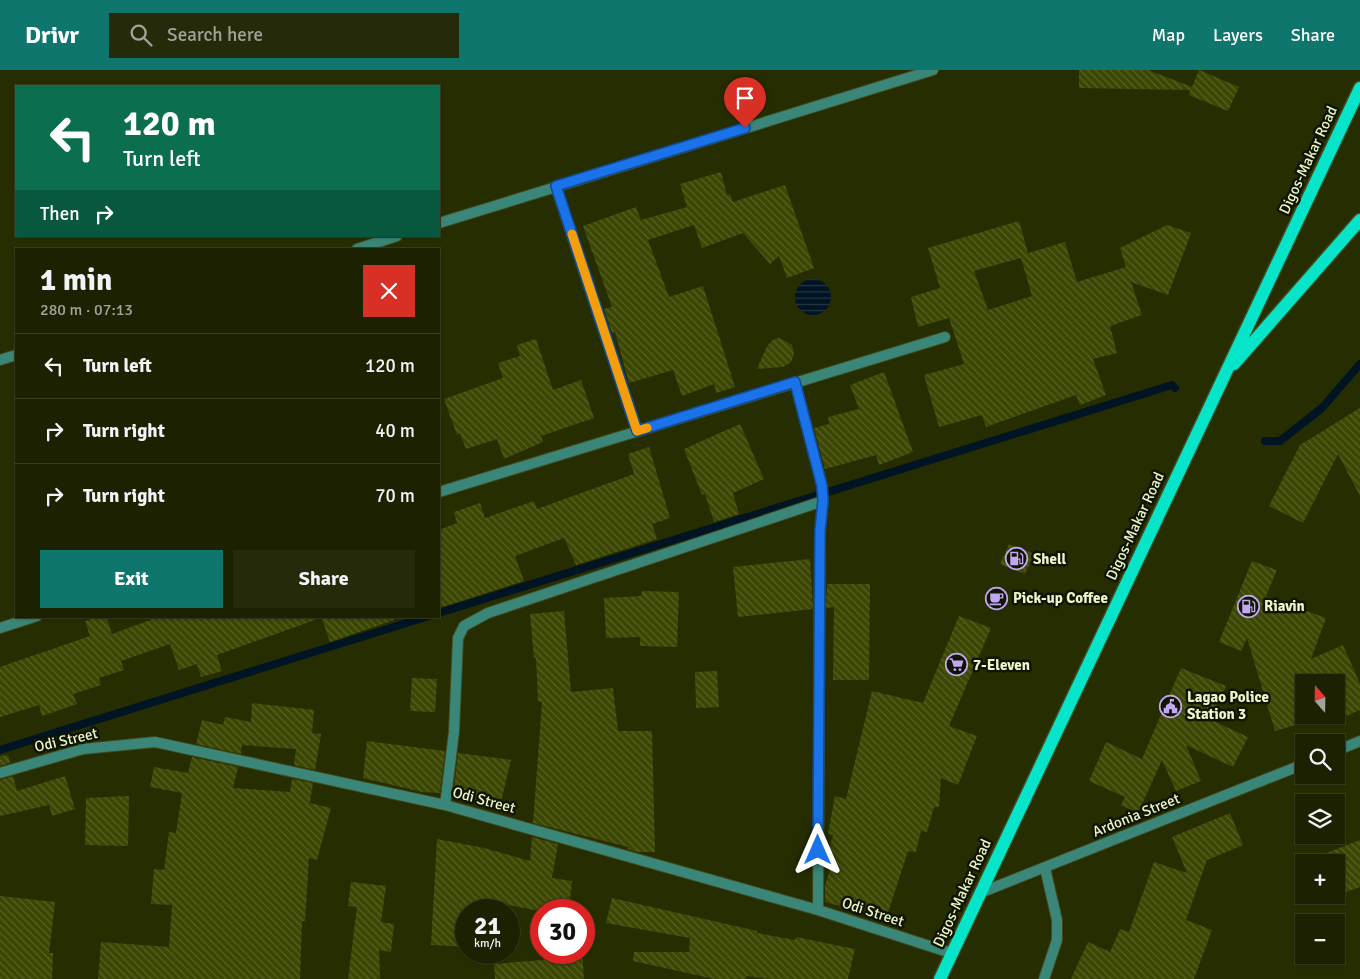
<!DOCTYPE html>
<html lang="en">
<head>
<meta charset="utf-8">
<style>
	:root { --surface:#1c2201; --page:#252a0b; --text:#f1f3f6; --muted:#a0a499; --line:#3a3f23; --accent:#0f766e }
	body { margin:0; font-family:Signika,sans-serif; background:var(--page); color:var(--text); height:100vh; display:flex; flex-direction:column; font-size:19px; white-space:nowrap }
	* { box-sizing:border-box; margin:0 }
	p { font-size:16px; color:var(--muted) }
	.icon { flex:none; width:28px; height:28px; fill:none; stroke:currentColor; stroke-width:2; stroke-linecap:round; stroke-linejoin:round }
	.map { position:relative; flex:1; overflow:hidden }
	.sheet { position:absolute; left:15px; top:178px; width:425px; height:370px; display:flex; flex-direction:column; background:var(--surface); border-radius:0px; box-shadow:0 1px 4px #0004,0 0 0 1px var(--line) }
	.sheet>* { flex:none }
	.hud { position:absolute; left:15px; top:15px; width:425px; height:152px; border-radius:0px; box-shadow:0 1px 4px #0004,0 0 0 1px var(--line); background:#0b6e4f; color:#fff; overflow:hidden }
	.needle { width:32px; rotate:340deg }
	.fabs { position:absolute; left:1295px; top:604px; display:grid; gap:10px }
	.fabs a { display:grid; place-items:center; width:50px; height:50px; border-radius:0px; background:var(--surface); box-shadow:0 1px 4px #0004,0 0 0 1px var(--line); font-size:25px }
	.speed { position:absolute; left:455px; top:829px; display:flex; gap:10px; font-size:25px; font-weight:700; text-align:center }
	.speed>* { display:grid; place-content:center; width:65px; height:65px; border-radius:50%; background:var(--surface); box-shadow:0 1px 4px #0004,0 0 0 1px var(--line); line-height:1 }
	.speed small { font-size:12px; font-weight:400 }
	.speed .limit { border:8px solid #d22; background:#fff; color:#111 }
	.pin { position:absolute; display:grid; place-items:center; width:42px; height:42px; color:#fff; margin:-51px -21px; border-radius:50% 50% 50% 0; rotate:-45deg; box-shadow:0 0 5px #0007 }
	.pin .icon { rotate:45deg }
	.me { position:absolute; width:55px; margin:-28px; rotate:0deg; stroke-linejoin:round; filter:drop-shadow(0 0 4px #0008) }
	.turn { display:flex; align-items:center; gap:18px; height:105px; padding:0 25px; font-size:22px }
	.turn .icon { width:65px; height:65px; stroke-width:2.5 }
	.turn b { display:block; font-size:35px; line-height:42px }
	.then { display:flex; align-items:center; height:48px; padding:0 25px; background:#0003; gap:10px; font-size:19px }
	.round { display:grid; place-items:center; flex:none; width:52px; height:52px; border-radius:0px; background:var(--page) }
	.head { display:flex; align-items:center; justify-content:space-between; height:85px; padding:0 25px }
	h1 { font-size:30px; font-weight:800; line-height:38px }
	.button { display:flex; gap:10px; margin-top:auto; padding:10px 25px }
	.button a { flex:1; height:58px; border-radius:0px; background:var(--accent); color:#fff; font-size:20px; font-weight:800; line-height:58px; text-align:center }
	.button a+a { background:var(--page); color:var(--text) }
	ul { padding:0; list-style:none }
	li { display:flex; align-items:center; gap:15px; height:65px; padding:0 25px; border-top:1px solid var(--line) }
	li div { flex:1 }
	li b { display:block; font-size:19px }
	li em { font-style:normal }
	header { display:flex; align-items:center; gap:30px; box-sizing:border-box; height:70px; padding:0 25px; background:var(--accent); color:#fff }
	header strong { font-size:24px }
	nav { display:flex; gap:28px; margin-inline-start:auto; font-size:18px }
	.search { width:350px; height:45px; background:var(--page); display:flex; align-items:center; gap:12px; box-sizing:border-box; padding:0 18px; border-radius:0px; color:var(--muted); font-size:19px }
	.map>svg:first-child { display:block }
</style>
</head>
<body>
<header>
<strong>Drivr</strong>
<div class="search"><svg class="icon" aria-label="search" viewBox="0 0 24 24"><circle cx="10" cy="10" r="6"/><path d="M15 15l6 6"/></svg>Search here</div>
<nav><a>Map</a><a>Layers</a><a>Share</a></nav>
</header>
<div class="map">
<svg width="1360" height="909" viewBox="0 0 1360 909">
	<defs>
		<pattern id="water-rules" width="6" height="5" patternUnits="userSpaceOnUse" patternTransform="scale(1.25)"><rect width="6" height="5" fill="#001424"/><path d="M0 2.5h6" fill="none" stroke="#253743"/></pattern>
		<pattern id="building-back-hatch" width="6" height="6" patternUnits="userSpaceOnUse" patternTransform="scale(1.25)"><rect width="6" height="6" fill="#3b4702"/><path d="M-1 5l2 2M0 0l6 6M5-1l2 2" fill="none" stroke="#586226"/></pattern>
	</defs>
	<rect width="100%" height="100%" fill="#262e01"/>
	<!-- water -->
	<path fill="url(#water-rules)" d="M795 227a18 18 0 1 1 36 0a18 18 0 1 1-36 0Z"/>
	<g fill="none" stroke-linecap="round" stroke-linejoin="round">
		<!-- stream -->
		<path stroke="#001424" stroke-width="8" d="M1265,371H1280L1322,338L1360,294
			M439,543L1172,315L1175,318
			M0,680L429,546"/>
	</g>
	<!-- building -->
	<path fill="url(#building-back-hatch)" fill-rule="evenodd" d="M1079,0H1148L1192,17L1199,0L1239,17L1228,41L1189,25L1190,20L1079,18Z
		M721,102L727,125L730,124L733,132L785,115L814,198L787,208L779,186L770,194L743,163L702,178L694,155L648,170L669,227L703,216L735,317L716,323L714,314L682,326L673,300L629,313L615,262L612,263L604,239L612,237L583,156L636,137L641,150L687,137L680,114Z
		M1019,151L1028,183L1065,172L1077,212L1126,197L1120,178L1167,155L1191,163L1168,225L1131,212L1142,245L1110,256L1117,283L1093,289L1106,325L1080,335L1076,325L986,357L982,345L939,357L924,305L964,294L949,248L918,257L911,227L940,218L928,178ZM1021,188L1032,226L988,240L974,201Z
		M779,268L792,275L794,284L791,292L783,297L757,299L767,276L774,269Z
		M536,269L553,320L581,310L594,348L541,366L543,372L504,389L497,369L466,379L460,363L457,365L444,329L503,308L498,293L520,286L517,275Z
		M884,302L913,382L879,395L876,385L825,399L814,358L829,354L828,347L859,339L850,315Z
		M1360,338V426L1338,384L1303,453L1269,436L1300,375Z
		M740,354L764,409L733,423L739,444L714,452L705,424L702,425L684,379Z
		M649,377L670,448L652,454L657,469L576,495L564,468L515,486L524,511L439,538V460L457,453L454,442L480,433L485,448L534,431L537,439L634,404L628,384Z
		M1009,474L1034,484L1025,504L1000,494Z
		M810,489L813,539L738,547L733,497Z
		M1252,491L1277,500L1266,526L1326,548L1311,589L1343,575L1360,614V640L1342,648L1339,642L1336,643V612H1304V645H1329L1275,661L1247,568L1241,581L1219,572Z
		M827,514H870L869,610H833L834,537L826,538Z
		M642,521L679,522L677,577L640,576V567L606,568L604,528L641,526Z
		M564,541L571,622L613,618L618,661H652L655,782H637L628,779V777L533,753L542,632L538,631L536,588H534L530,544Z
		M100,546H106L112,564L161,546H315V550L217,585L222,601L201,607L197,594L179,600L170,574L121,591L124,600L99,608L101,615L73,624L77,634L42,646L39,635L0,647V597L90,566L85,551Z
		M321,546H394V550L330,572Z
		M959,546L991,558L949,656L977,666L958,715L941,708L939,737H934L927,762L921,761L916,782L908,781L886,849L825,832V816L831,796L825,793L833,765L828,764L835,726L846,729L872,621L923,633Z
		M1181,598L1226,616L1211,650L1248,667L1233,697L1186,675L1201,711L1176,721L1162,690L1138,743L1121,735L1125,727L1089,711L1106,672L1142,689Z
		M717,601L719,637L696,638L695,602Z
		M412,608L437,609L435,642L410,641Z
		M252,633L314,640L312,663L321,664L315,700L294,695L296,679L242,675L241,684L196,674L202,650L223,655L225,647L251,652Z
		M367,671L445,681L440,723L422,722L363,708Z
		M458,683L511,690L499,740L476,735L477,730L453,727Z
		M8,685L10,693L0,696V686Z
		M192,687L238,697L233,718L290,722L292,709L313,713L310,733L331,738L317,790L309,788L305,851H302L300,909H98L101,872L169,877L172,835L151,834L154,799L164,800L169,762L176,763L182,723L150,717L154,697L188,703Z
		M13,706L17,721L65,706L75,739L52,746L49,735L0,746V710Z
		M129,726L128,776L85,775L86,728Z
		M1230,743L1243,775L1207,790L1186,850L1212,860L1194,909H1071L1088,872L1110,882L1120,859L1129,862L1154,792L1187,803L1172,767Z
		M532,767L558,774L552,808L572,811L569,840H534L499,833L498,840H466V877L431,875L437,769L484,778L530,791Z
		M1360,770V817L1326,829L1325,825H1336V792H1312L1311,789Z
		M351,812L386,816L381,852L394,854L391,882L379,880L380,909H348L357,837L348,836Z
		M0,826L55,832L49,883H53L52,909H0Z
		M612,828L757,861V863L795,870L796,867L855,879L848,909H768L747,906L746,909H714L633,891L634,882H689L690,868L606,853Z
		M544,882H582L584,909H495L494,894L543,890Z"/>
	<g fill="none" stroke-linecap="round" stroke-linejoin="round">
		<defs>
			<path id="lane" d="M1044,909L1057,870V850L1045,798"/>
			<path id="street" d="M556,117L933,0
				M439,153L556,117L637,361
				M357,179L397,166
				M0,290L16,285
				M795,312L822,416L823,431L820,461L818,840
				M439,422L945,267
				M0,558L37,546
				M1336,681L1360,671
				M0,703L83,679L155,672L445,735L818,840L951,883
				M445,735L454,662L458,568L464,556L488,543L823,431
				M980,823L1304,694"/>
			<path id="primary" d="M1234,294L1360,150
				M940,909L1360,18"/>
		</defs>
		<!-- lane casing -->
		<use href="#lane" stroke="#424a1e" stroke-width="12"/>
		<!-- street casing -->
		<use href="#street" stroke="#424a1e" stroke-width="12"/>
		<!-- primary casing -->
		<use href="#primary" stroke="#424a1e" stroke-width="15"/>
		<!-- lane -->
		<use href="#lane" stroke="#3a8779" stroke-width="10"/>
		<!-- street -->
		<use href="#street" stroke="#3a8779" stroke-width="10"/>
		<!-- primary -->
		<use href="#primary" stroke="#06e5c9" stroke-width="12"/>
	</g>
	<g fill="none" stroke-linecap="round" stroke-linejoin="round">
		<defs>
			<path id="route" d="M745,58L556,116L637,361L795,312L822,416L823,431L820,461L818,780"/>
		</defs>
		<!-- route casing -->
		<use href="#route" stroke="#114b97" stroke-width="12"/>
		<!-- route -->
		<use href="#route" stroke="#1a73e8" stroke-width="9"/>
		<!-- slow -->
		<path stroke="#f59e0b" stroke-width="9" d="M572,164L637,361L647,358"/>
	</g>
	<!-- icons -->
	<defs>
		<symbol id="fuel-ring" viewBox="-11 -11 22 22"><circle r="9.5" fill="#101500" stroke="#c2a8f3" stroke-width="1.5"/><path d="M-5.5-6h7V0h2V4h1.3V-2.5L3-4.5l.8-.8L6-3V5H2.5V1h-1V6h-7ZM-4.2-4.7v3.2H.2V-4.7Z" fill="#c2a8f3"/></symbol>
		<symbol id="cafe-ring" viewBox="-11 -11 22 22"><circle r="9.5" fill="#101500" stroke="#c2a8f3" stroke-width="1.5"/><path d="M-5.5-4.5H6V0H3Q3 3.5 0 3.5H-2.5Q-5.5 3.5-5.5 0ZM3-3.2v2h1.7v-2ZM-6 4.5H4V6H-6Z" fill="#c2a8f3"/></symbol>
		<symbol id="supermarket-ring" viewBox="-11 -11 22 22"><circle r="9.5" fill="#101500" stroke="#c2a8f3" stroke-width="1.5"/><path d="M-6-5.5h2.5l.6 2H6L4.5 2H-2.5L-4.4-4H-6ZM-1.5 3.2a1.3 1.3 0 1 0 .1 0ZM3 3.2a1.3 1.3 0 1 0 .1 0Z" fill="#c2a8f3"/></symbol>
		<symbol id="civic-ring" viewBox="-11 -11 22 22"><circle r="9.5" fill="#101500" stroke="#c2a8f3" stroke-width="1.5"/><path d="M-.6-6.5H3V-4.5H.6V-3L4-1V1h2V6H-6V1h2V-1L-.6-3ZM-1.2 2.5V6h2.4V2.5Z" fill="#c2a8f3"/></symbol>
	</defs>
	<g fill-rule="evenodd">
		<use href="#fuel-ring" x="1004" y="476" width="25" height="25"/>
		<use href="#cafe-ring" x="984" y="516" width="25" height="25"/>
		<use href="#fuel-ring" x="1236" y="524" width="25" height="25"/>
		<use href="#supermarket-ring" x="944" y="582" width="25" height="25"/>
		<use href="#civic-ring" x="1158" y="624" width="25" height="25"/>
	</g>
	<g text-anchor="middle" dominant-baseline="central" stroke-width="5" stroke-linejoin="round" paint-order="stroke">
		<!-- street labels -->
		<g font-size="15" fill="#ebf6cd" stroke="#101500">
			<text transform="translate(1308 90) rotate(-65)">Digos-Makar Road</text>
			<text transform="translate(1135 456) rotate(-65)">Digos-Makar Road</text>
			<text transform="translate(66 670) rotate(-13)">Odi Street</text>
			<text transform="translate(484 730) rotate(15)">Odi Street</text>
			<text transform="translate(1136 745) rotate(-22)">Ardonia Street</text>
			<text transform="translate(962 823) rotate(-65)">Digos-Makar Road</text>
			<text transform="translate(873 842) rotate(18)">Odi Street</text>
		</g>
		<!-- poi labels -->
		<g font-size="15" font-weight="bold" fill="#ebf6cd" stroke="#101500" text-anchor="start">
			<text x="1033" y="489">Shell</text>
			<text x="1013" y="528">Pick-up Coffee</text>
			<text x="1264" y="536">Riavin</text>
			<text x="973" y="595">7-Eleven</text>
			<text x="1187" y="627">Lagao Police<tspan x="1187" dy="17">Station 3</tspan></text>
		</g>
	</g>
</svg>
<div class="fabs">
<a><svg class="needle" viewBox="-14 -14 28 28"><path d="M0-13l5 13h-10z" fill="#e53935"/><path d="M0 13l5-13h-10z" fill="#a0a499"/></svg></a>
<a><svg class="icon" aria-label="search" viewBox="0 0 24 24"><circle cx="10" cy="10" r="6"/><path d="M15 15l6 6"/></svg></a>
<a><svg class="icon" aria-label="layers" viewBox="0 0 24 24"><path d="M12 4l9 5-9 5-9-5zM3 14l9 5 9-5"/></svg></a>
<a>+</a>
<a>−</a>
</div>
<div class="speed"><div>21<small>km/h</small></div><div class="limit">30</div></div>
<div class="pin" style="left:745px;top:58px;background:#d93025"><svg class="icon" aria-label="arrive" viewBox="0 0 24 24"><path d="M6 21V4h12l-3 4 3 4H6"/></svg></div>
<svg class="me" style="left:818px;top:780px" viewBox="-20 -20 40 40"><path d="M0-17L14 15 0 8-14 15z" fill="#1a73e8" stroke="#fff" stroke-width="4"/></svg>
<div class="hud">
<div class="turn"><svg class="icon" aria-label="left" viewBox="0 0 24 24"><path d="M17 20v-9H6M10 6l-5 5 5 5"/></svg><div><b>120 m</b>Turn left</div></div>
<div class="then">Then<svg class="icon" aria-label="right" viewBox="0 0 24 24"><path d="M7 20v-9h11M14 6l5 5-5 5"/></svg></div>
</div>
<section class="sheet">
<div class="head"><div><h1>1 min</h1><p>280 m · 07:13</p></div><a class="round" style="background:#d93025;color:#fff"><svg class="icon" aria-label="close" viewBox="0 0 24 24"><path d="M6 6l12 12M18 6L6 18"/></svg></a></div>
<ul>
<li><svg class="icon" aria-label="left" viewBox="0 0 24 24"><path d="M17 20v-9H6M10 6l-5 5 5 5"/></svg><div><b>Turn left</b></div><em>120 m</em></li>
<li><svg class="icon" aria-label="right" viewBox="0 0 24 24"><path d="M7 20v-9h11M14 6l5 5-5 5"/></svg><div><b>Turn right</b></div><em>40 m</em></li>
<li><svg class="icon" aria-label="right" viewBox="0 0 24 24"><path d="M7 20v-9h11M14 6l5 5-5 5"/></svg><div><b>Turn right</b></div><em>70 m</em></li>
</ul>
<div class="button"><a>Exit</a><a>Share</a></div>
</section>
</div>
</body>
</html>
